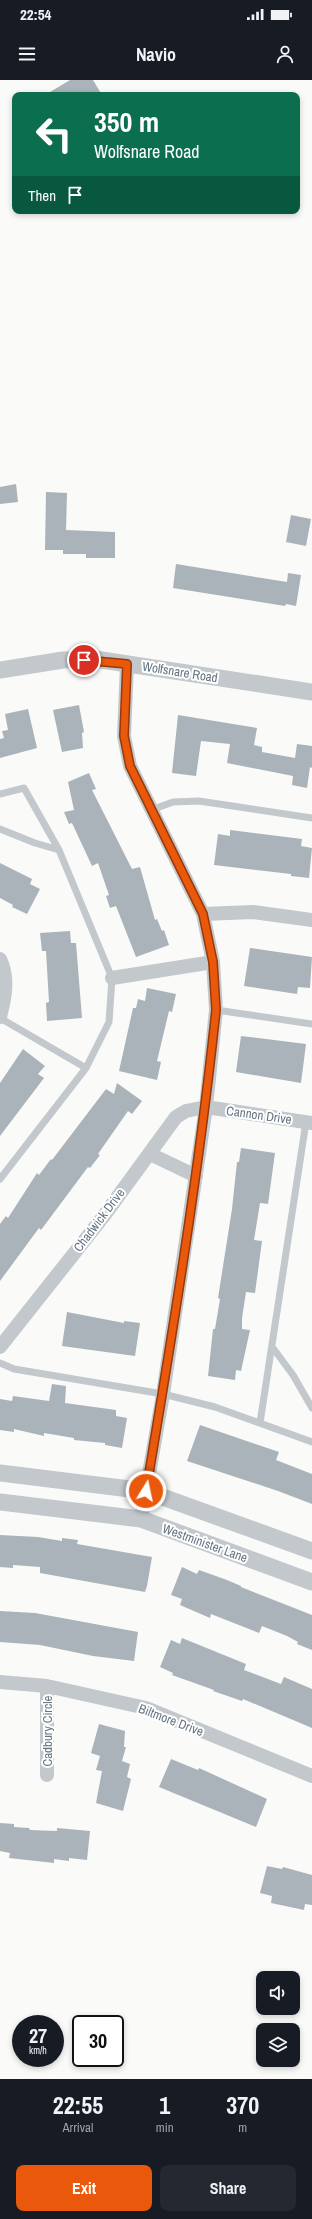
<!DOCTYPE html>
<html lang="en">
<head>
<meta charset="utf-8">
<style>
	:root { --surface:#171b24; --page:#242831; --text:#f1f3f6; --muted:#9ea1a6; --accent:#ea580c }
	body { margin:0; font-family:"Archivo Narrow",sans-serif; background:var(--page); color:var(--text); height:100vh; display:flex; flex-direction:column; font-size:15px; white-space:nowrap }
	* { box-sizing:border-box; margin:0 }
	p { font-size:13px; color:var(--muted) }
	.icon { flex:none; width:22px; height:22px; fill:none; stroke:currentColor; stroke-width:2; stroke-linecap:round; stroke-linejoin:round }
	.map { position:relative; height:1999px; overflow:hidden }
	.drawer { display:flex; flex-direction:column; background:var(--surface); flex:1 }
	.drawer>* { flex:none }
	.guide { position:absolute; left:12px; top:12px; width:288px; height:122px; border-radius:8px; box-shadow:0 2px 6px #0003; background:#0b6e4f; color:#fff; overflow:hidden }
	.controls { position:absolute; left:256px; top:1891px; display:grid; gap:8px }
	.controls a { display:grid; place-items:center; width:44px; height:44px; border-radius:8px; background:var(--surface); box-shadow:0 2px 6px #0003; font-size:20px }
	.speed { position:absolute; left:12px; top:1935px; display:flex; gap:8px; font-size:20px; font-weight:700; text-align:center }
	.speed>* { display:grid; place-content:center; width:52px; height:52px; border-radius:50%; background:var(--surface); box-shadow:0 2px 6px #0003; line-height:1 }
	.speed small { font-size:10px; font-weight:400 }
	.speed .limit { border:2px solid #111; border-radius:6px; background:#fff; color:#111 }
	.pin { position:absolute; display:grid; place-items:center; width:34px; height:34px; color:#fff; margin:-17px; border:2px solid #fff; border-radius:50%; box-shadow:0 1px 4px #0007 }
	.me { position:absolute; width:44px; margin:-22px; rotate:10deg; stroke-linejoin:round; filter:drop-shadow(0 0 3px #0008) }
	.turn { display:flex; align-items:center; gap:14px; height:84px; padding:0 16px; font-size:18px }
	.turn .icon { width:52px; height:52px; stroke-width:2.5 }
	.turn b { display:block; font-size:28px; line-height:34px }
	.then { display:flex; align-items:center; height:38px; padding:0 16px; background:#0003; gap:8px; font-size:15px }
	.eta { display:flex; justify-content:space-evenly; align-items:center; height:68px; text-align:center }
	.eta b { font-size:24px; font-weight:700; line-height:28px }
	.primary-button { display:flex; gap:8px; margin-top:auto; padding:8px 16px }
	.primary-button a { flex:1; height:46px; border-radius:8px; background:var(--accent); color:#fff; font-size:16px; font-weight:700; line-height:46px; text-align:center }
	.primary-button a+a { background:var(--page); color:var(--text) }
	.status { display:flex; justify-content:space-between; align-items:center; height:28px; padding:0 20px; background:var(--surface); direction:ltr }
	.status svg { height:11px; fill:currentColor }
	header { display:flex; justify-content:space-between; align-items:center; height:52px; padding:0 16px; background:var(--surface); font-size:18px; font-weight:700 }
	.map>svg:first-child { display:block }
</style>
</head>
<body>
<div class="status"><b>22:54</b><svg viewBox="0 0 49 12"><path d="M0 12V9h3v3zM5 12V6h3v6zM10 12V3h3v9zM15 12V0h3v12zM26 1h20v11H26zM47 4h2v5h-2z"/></svg></div>
<header><svg class="icon" aria-label="menu" viewBox="0 0 24 24"><path d="M4 6h16M4 12h16M4 18h16"/></svg>Navio<svg class="icon" aria-label="person" viewBox="0 0 24 24"><circle cx="12" cy="8" r="4"/><path d="M4 21q1-7 8-7t8 7"/></svg></header>
<div class="map">
<svg width="312" height="1999" viewBox="0 0 312 1999">
	<rect width="100%" height="100%" fill="#fafaf8"/>
	<!-- building -->
	<path fill="#aab3b9" d="M70,0H93L102,15H45Z
		M16,404L18,422L0,424V407Z
		M46,412L67,413L66,450L115,452V478H86V474H63V470H45Z
		M291,435L311,439L306,466L286,462Z
		M176,484L287,502L288,493L301,495L296,526L286,524L285,526L173,508Z
		M79,625L84,652L82,653L83,668L62,672L53,630Z
		M28,629L37,668L0,678V659L4,658L2,651L8,650L5,634Z
		M178,635L257,648L254,665L262,667V672L295,678L297,664L312,666V688L310,687L307,708L292,705L293,696L227,683L230,664L201,661L196,696L172,693Z
		M89,693L96,709L92,710L132,789L140,787L155,840L157,839L162,851L164,850L169,865L136,877L116,826L110,828L106,816L109,815L98,783L92,786L72,743L69,744L64,732L74,730L68,702Z
		M230,750L302,759L301,766L312,768L309,798L291,796V794L214,785L218,754L230,756Z
		M0,783L32,799L30,804L40,809L27,834L12,827L13,825L0,818Z
		M70,851L71,863H76L82,938L47,941L46,923L49,922L46,871H42L40,853Z
		M250,868L312,877L310,908L298,907L297,914L244,906Z
		M147,908L176,914L172,932L169,931L157,981L161,982L157,1000L119,991L133,928H136L138,919L145,921Z
		M241,956L306,964L301,1003L236,992Z
		M23,969L45,986L38,994L44,998L0,1056V1003Z
		M117,1003L142,1021L132,1034L128,1031L98,1074L100,1075L90,1088L88,1087L41,1150L39,1148L0,1201V1144L6,1136L8,1138L37,1093L39,1095L51,1079L52,1080L106,1009L114,1014Z
		M241,1068L275,1073L268,1124L260,1123L254,1160L262,1161L255,1213L246,1212L242,1238V1249L250,1250L241,1291L236,1290L235,1300L208,1296L213,1249H215L220,1219L218,1218L232,1129L237,1082H239Z
		M67,1232L124,1243V1241L140,1243L135,1276L62,1266Z
		M52,1304L66,1306L65,1323L116,1330V1336L127,1338L122,1368L105,1365V1363L74,1360V1358L44,1353V1356L14,1349V1352L0,1350V1319L12,1321L13,1316L49,1321Z
		M200,1345L279,1372L276,1380L312,1394V1424L278,1411L187,1381Z
		M0,1455L38,1457L62,1461V1458L78,1460L77,1464L152,1477L147,1506L145,1512L40,1493V1487L13,1485V1488L0,1487Z
		M182,1487L197,1494L199,1490L227,1500L241,1506V1507L312,1535V1570L297,1564L298,1562L287,1556L262,1546L259,1553L211,1534L210,1538L180,1525L182,1519L171,1515Z
		M0,1531L35,1533L138,1552L134,1581L93,1576L40,1565L0,1562Z
		M182,1558L246,1584L244,1590L281,1604L284,1597L312,1609V1648L243,1619L242,1621L213,1611L214,1610L172,1595L173,1593L160,1587L171,1560L180,1564Z
		M99,1644L125,1651L124,1667H126L122,1681L130,1684L127,1697L131,1699L123,1731L96,1723L102,1691L96,1690L100,1676L91,1673Z
		M171,1679L198,1690L199,1688L267,1719L256,1747L159,1707Z
		M0,1743L14,1744V1747L29,1748L30,1750L57,1751V1748L90,1751L87,1780L69,1778V1781L54,1779V1783L9,1778L10,1773L0,1771Z
		M267,1786L282,1789L283,1787L312,1795V1825L305,1824L304,1830L271,1823L272,1816L260,1813Z"/>
	<g fill="none" stroke-linecap="round" stroke-linejoin="round">
		<!-- service -->
		<path stroke="#c3c8cc" stroke-width="7" d="M0,714L24,708L59,770L112,898L109,942L86,988L0,1099
			M151,730L173,722L199,721L312,738
			M0,749L35,763L59,770
			M216,930L312,944
			M0,938L86,988
			M273,1268L293,1295L312,1328
			M0,1283L14,1289L163,1314L215,1327L312,1362
			M260,1343L306,1042"/>
		<!-- minor -->
		<path stroke="#c3c8cc" stroke-width="14" d="M127,584L124,656L130,686L203,834L213,882L216,930L206,1027L163,1314L141,1439
			M203,834L253,832L312,840
			M0,879C9,898 5,918 0,937
			M112,898L213,882
			M150,1074L196,1096
			M0,1267L103,1137L176,1037L186,1031L206,1027L312,1043
			M0,1602L47,1606L146,1628L312,1696
			M47,1695V1606"/>
		<!-- tertiary -->
		<path stroke="#c3c8cc" stroke-width="17" d="M0,590L63,580L95,579L312,612
			M0,1393L146,1411L312,1471
			M0,1422L141,1439L312,1502"/>
	</g>
	<g fill="none" stroke-linecap="round" stroke-linejoin="round">
		<defs>
			<path id="route" d="M84,580L127,584L124,656L130,686L203,834L213,882L216,930C199,1091 173,1251 146,1411"/>
		</defs>
		<!-- route casing -->
		<use href="#route" stroke="#983908" stroke-width="10"/>
		<!-- route -->
		<use href="#route" stroke="#ea580c" stroke-width="7"/>
	</g>
	<g text-anchor="middle" dominant-baseline="central" stroke-width="4" stroke-linejoin="round" paint-order="stroke">
		<!-- street labels -->
		<g font-size="13" fill="#657683" stroke="#fff">
			<text transform="translate(180 592) rotate(9)">Wolfsnare Road</text>
			<text transform="translate(259 1035) rotate(8)">Cannon Drive</text>
			<text transform="translate(99 1140) rotate(-53)">Chadwick Drive</text>
			<text transform="translate(205 1463) rotate(20)">Westminister Lane</text>
			<text transform="translate(171 1640) rotate(21)">Biltmore Drive</text>
			<text transform="translate(47 1651) rotate(-90)">Cadbury Circle</text>
		</g>
	</g>
</svg>
<div class="controls">
<a><svg class="icon" aria-label="sound" viewBox="0 0 24 24"><path d="M4 9h4l5-4v14l-5-4H4zM17 9q2 3 0 6"/></svg></a>
<a><svg class="icon" aria-label="layers" viewBox="0 0 24 24"><path d="M12 4l9 5-9 5-9-5zM3 14l9 5 9-5"/></svg></a>
</div>
<div class="speed"><div>27<small>km/h</small></div><div class="limit">30</div></div>
<div class="pin" style="left:84px;top:580px;background:#d93025"><svg class="icon" aria-label="arrive" viewBox="0 0 24 24"><path d="M6 21V4h12l-3 4 3 4H6"/></svg></div>
<svg class="me" style="left:146px;top:1411px" viewBox="-20 -20 40 40"><circle r="17" fill="#ea580c" stroke="#fff" stroke-width="3"/><path d="M0-11L8 9 0 5-8 9z" fill="#fff"/></svg>
<div class="guide">
<div class="turn"><svg class="icon" aria-label="left" viewBox="0 0 24 24"><path d="M17 20v-9H6M10 6l-5 5 5 5"/></svg><div><b>350 m</b>Wolfsnare Road</div></div>
<div class="then">Then<svg class="icon" aria-label="arrive" viewBox="0 0 24 24"><path d="M6 21V4h12l-3 4 3 4H6"/></svg></div>
</div>
</div>
<section class="drawer">
<div class="eta">
<div><b>22:55</b><p>Arrival</p></div>
<div><b>1</b><p>min</p></div>
<div><b>370</b><p>m</p></div>
</div>
<div class="primary-button"><a>Exit</a><a>Share</a></div>
</section>
</body>
</html>
